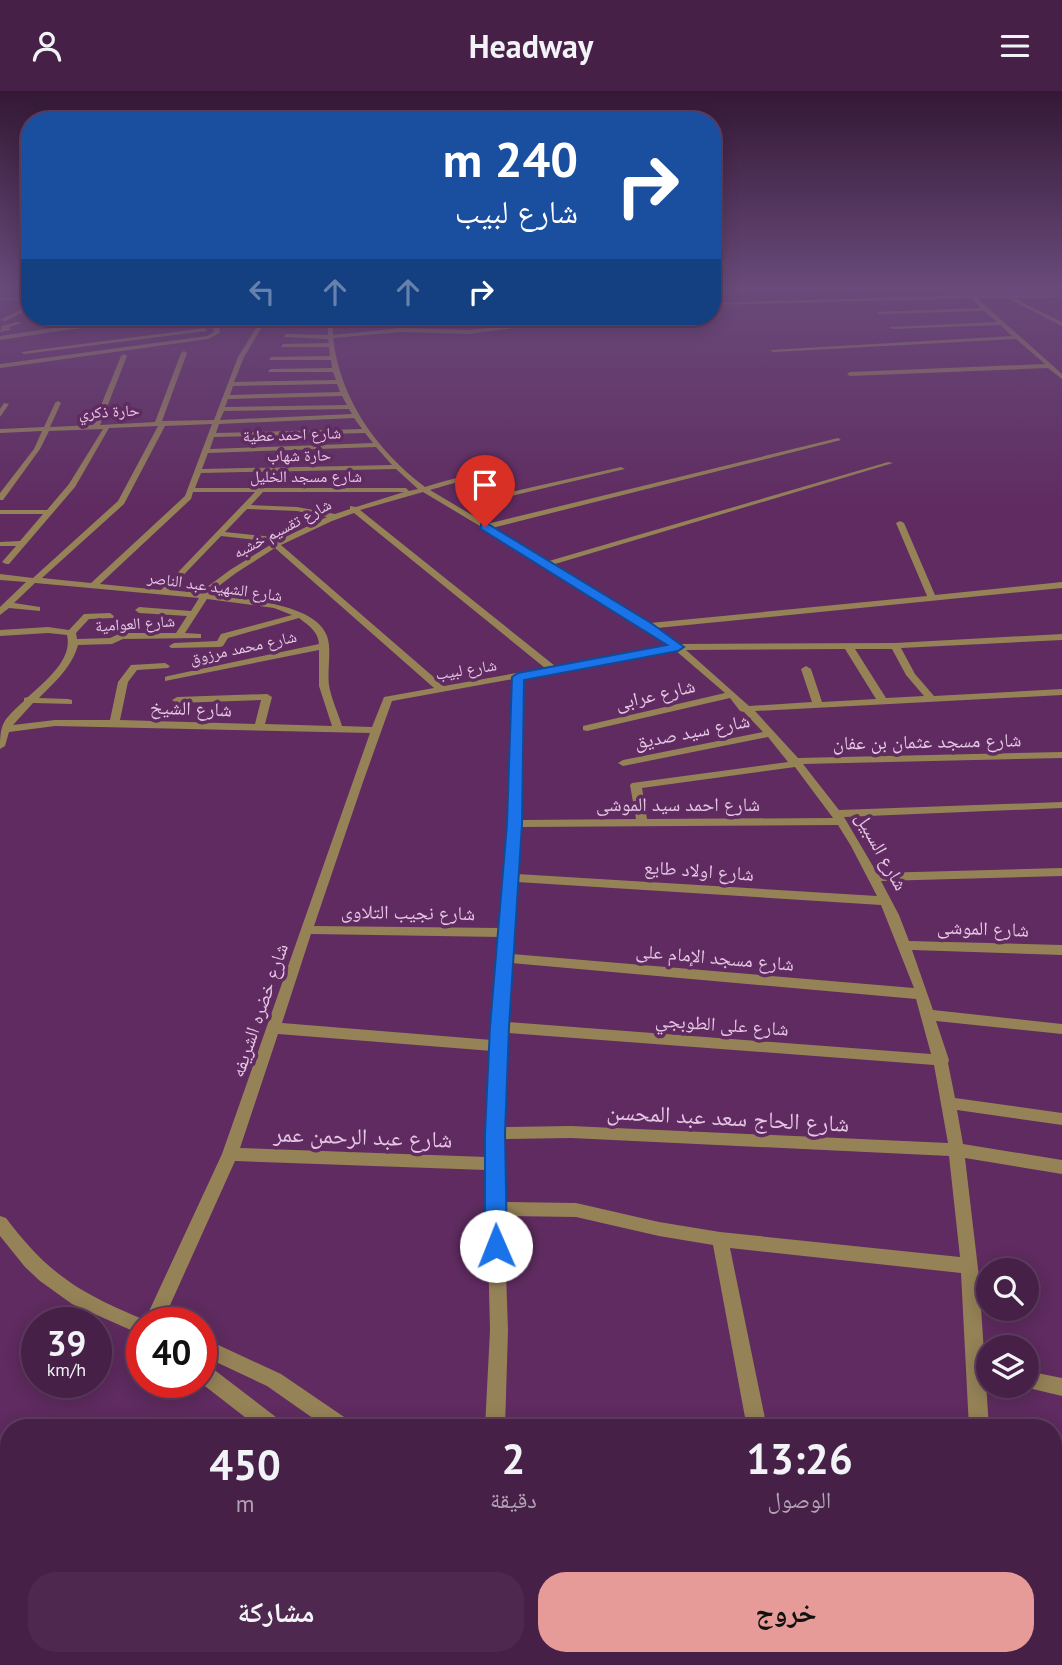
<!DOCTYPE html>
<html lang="ar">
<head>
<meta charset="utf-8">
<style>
	:root { --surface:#472048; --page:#4e284f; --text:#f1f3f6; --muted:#b0a3b4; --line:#5f3e60; --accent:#e69b98 }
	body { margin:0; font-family:"PT Sans","Noto Naskh Arabic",sans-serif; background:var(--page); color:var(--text); direction:rtl; height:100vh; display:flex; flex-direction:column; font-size:26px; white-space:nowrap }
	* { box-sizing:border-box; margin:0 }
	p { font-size:23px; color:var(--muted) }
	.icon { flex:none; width:38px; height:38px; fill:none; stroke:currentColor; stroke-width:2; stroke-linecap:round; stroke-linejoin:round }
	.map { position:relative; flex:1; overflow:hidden; direction:ltr }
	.side { position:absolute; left:0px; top:1328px; width:1062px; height:247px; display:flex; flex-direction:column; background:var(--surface); border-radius:28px 28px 0 0; box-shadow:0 4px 18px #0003,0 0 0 2px var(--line); direction:rtl }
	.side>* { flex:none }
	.guide { position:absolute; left:21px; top:21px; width:700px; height:214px; border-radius:28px; box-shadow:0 4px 18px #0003,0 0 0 2px var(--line); direction:rtl; background:#1a4fa0; color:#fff; overflow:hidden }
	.controls { position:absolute; left:976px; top:1167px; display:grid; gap:14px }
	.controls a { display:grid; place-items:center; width:63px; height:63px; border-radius:50%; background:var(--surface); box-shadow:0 4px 18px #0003,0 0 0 2px var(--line); font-size:35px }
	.speed { position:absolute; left:21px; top:1216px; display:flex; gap:14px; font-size:35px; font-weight:700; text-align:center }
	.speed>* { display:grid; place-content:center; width:91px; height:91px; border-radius:50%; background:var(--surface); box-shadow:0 4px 18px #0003,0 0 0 2px var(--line); line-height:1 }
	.speed small { font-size:18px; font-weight:400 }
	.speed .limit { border:10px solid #d22; background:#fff; color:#111 }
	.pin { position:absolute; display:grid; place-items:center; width:60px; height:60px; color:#fff; margin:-72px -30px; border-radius:50% 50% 50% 0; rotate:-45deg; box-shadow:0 0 7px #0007 }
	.pin .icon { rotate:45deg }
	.me { position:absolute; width:77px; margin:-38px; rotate:359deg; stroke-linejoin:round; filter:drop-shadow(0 0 5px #0008) }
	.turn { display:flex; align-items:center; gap:24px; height:147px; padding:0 28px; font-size:32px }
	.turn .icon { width:91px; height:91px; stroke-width:2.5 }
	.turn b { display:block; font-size:49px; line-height:60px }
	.lanes { display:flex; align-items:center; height:66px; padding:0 28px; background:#0003; justify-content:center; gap:35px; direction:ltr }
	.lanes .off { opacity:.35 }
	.eta { display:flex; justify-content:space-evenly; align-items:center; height:119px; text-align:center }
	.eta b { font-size:42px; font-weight:700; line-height:49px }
	.primary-button { display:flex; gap:14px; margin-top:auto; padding:14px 28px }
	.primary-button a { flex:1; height:80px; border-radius:28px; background:var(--accent); color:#111; font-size:28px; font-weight:700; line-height:80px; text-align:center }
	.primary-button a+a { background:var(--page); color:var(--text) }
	header { display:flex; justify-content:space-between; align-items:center; height:91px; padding:0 28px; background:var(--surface); font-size:32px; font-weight:700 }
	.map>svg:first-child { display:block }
</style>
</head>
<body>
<header><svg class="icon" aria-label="menu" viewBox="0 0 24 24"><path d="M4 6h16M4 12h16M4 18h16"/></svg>Headway<svg class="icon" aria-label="person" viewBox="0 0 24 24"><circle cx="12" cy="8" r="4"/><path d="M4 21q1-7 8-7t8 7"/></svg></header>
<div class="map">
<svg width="1062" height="1574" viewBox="0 0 1062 1574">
	<rect width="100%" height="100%" fill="#5f2b60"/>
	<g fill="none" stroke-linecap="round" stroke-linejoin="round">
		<!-- minor -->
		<path fill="#958257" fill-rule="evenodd" d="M971,204H1062V206L1013,207L1062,231V235L1007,207H977L1062,283V288L1048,277L850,285L847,283L850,281L1045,273L1016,248L773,261L770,259L1012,245L1000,234L892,238L889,236L997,231L984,220L880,223L877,221L981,217L971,207L712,214V212Z
			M0,207H30V209H0Z
			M28,215L30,218L5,230L0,229Z
			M60,226H68L54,231L51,229Z
			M187,226H207L73,238L0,249V245L73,234Z
			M221,226H227L219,233L220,242L208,248L0,277V273L207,245L214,241L213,233Z
			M263,226H268L244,266L234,291L336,289L333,281H268L270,278L332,277L331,269H269L271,266L330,265L329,256H281L283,253L329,252L328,248L284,246L286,243L328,244V237L289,235L291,232L328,233L329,226H333L334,230L397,226L333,233V244L402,237L469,239L595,226L469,243L402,241L333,247C340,308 377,360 425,396C439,392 467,382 481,386C492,389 499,399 511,401L621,376L625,378L511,405C498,403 492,395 480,391C470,386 442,396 430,399L487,433L838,347L841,349L492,437L549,470L888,371L893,372L555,473L650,532L927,505L896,432L900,430L904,432L935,504L1062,491V497L657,537L679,553L895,552L1062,543V549L901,557L915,583L934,605L1062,598V604L755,620L798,667L1062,661V667L803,673L839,719L1062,711V717L844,726L877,782L1062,777V785L881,790L899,824L909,850L1062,854V864L912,859L933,919L1062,933V943L936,930L949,969L948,972L955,1007L1062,1022V1034L957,1019L963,1053L1062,1069V1083L965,1067L979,1186L989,1337H969L961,1182L730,1157L767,1337H747L713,1154L659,1145L576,1126L504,1125L508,1239L505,1337H485L490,1239L486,1079L235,1070L162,1232H142V1244L72,1213L40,1190L25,1176L0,1145V1125L6,1127C49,1184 80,1202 145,1229L222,1063L370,642L55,635L9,641L5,655L0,658C0,630 4,629 24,610V607L28,606C45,590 73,569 67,544L48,542L0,545V539L48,536L69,539L84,523L110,522L114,525L113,527L89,528L76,542L77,548L110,547L121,542H176L187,525L139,522L135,519L139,516L191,520L199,507L35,492L14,512L40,516V520L9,517L0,524V516L26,491L0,489V483L33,487L118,410L158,335L109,337L75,396L9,473H6L2,471L16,455H0V451L20,450L43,423H0V419H47L69,393L103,338L49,340L40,358L3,409H0V402L34,358L42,340L0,342V338L44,336L55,312L58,310L61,312L50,336L93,334L121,265L124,263L127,265L100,334L155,331L181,262L184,260L187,262L162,330L214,329L238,266ZM337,293L340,301L230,304L233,295ZM342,305L347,314L225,316L228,308ZM349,318L352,323L220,329L224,320ZM354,327L362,338L216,342L219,333ZM212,333L185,405L91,492L42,487L124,413L165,335ZM365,342L373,352L210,358L214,346ZM376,356L392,374L202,378L208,362ZM396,378L418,398L409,400L406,397H195L201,382ZM193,401H255L161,499L100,493L191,408ZM263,401H404L356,416L350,415V418L335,423L297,416L251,414ZM423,401L609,512L669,555L555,575L360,419ZM247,418L297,420L327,426L283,447L225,441ZM354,422L545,577L444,595L281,454L332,430ZM221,445L275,451L230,479L199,502L169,499ZM275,457L434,597L384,606L372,636L342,635C338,622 331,607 329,594C327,578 332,559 327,545C315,511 239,508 208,503L236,482ZM207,508L274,517L292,524L221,543L217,550L174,552L169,555L171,557L220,556L223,555L228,547L299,527C309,535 318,540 319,553L168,585L165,586V590L319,559V595L332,635L265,633L272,606L267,603L177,606L172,609L177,612L261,609L255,633L120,629L128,591L137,579L168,577L170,575L165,572L131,574L118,591L110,629H55L13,634L33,612L72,613V609L68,608L39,607C55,591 72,576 78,554L112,553L123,548L201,547V543L185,542ZM845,558L876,608L822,611L811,578L806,575L801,578L812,611L749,615L686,559ZM855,558H892L906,584L924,605L886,607ZM675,559L725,602L583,635V639L587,640L730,607L740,620L744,621L763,641L623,669L618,672L623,675L768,646L788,671L632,692L630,694L636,728L521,729L523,587ZM513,588L509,733L501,837L314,835L363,691L392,610ZM795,676L833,727L647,728L642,697ZM838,734L851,755L877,805L517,783L521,736ZM517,791L881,814L914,897L512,863ZM311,843L500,846L492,949L282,932ZM511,872L916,908L931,963L507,931ZM507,942L934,974L948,1052L571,1035L503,1036ZM278,943L492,960L486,1066L240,1057ZM571,1047L949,1065L960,1166L720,1141L659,1131L576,1112L503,1111V1048Z
			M478,226H484L489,230L484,231Z
			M17,231L22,232L9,236L10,239L0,241L2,235Z
			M205,237L207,240L24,263L21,261Z
			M4,312L9,313L0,326V318Z
			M201,1246L281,1283L350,1330L353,1337H327L267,1295L201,1264Z
			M201,1271L208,1274L281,1330L284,1337H259L201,1292Z
			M1027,1280L1062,1287V1305L1020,1295H1027Z
			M1054,1464L1062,1465V1487L1054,1484Z
			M438,1566H460V1574H438Z
			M513,1566H535L534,1574H512Z
			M615,1566H643L646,1574H618Z
			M976,1566H998V1574H976Z"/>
	</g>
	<!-- sky -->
	<linearGradient id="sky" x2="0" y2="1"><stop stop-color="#341835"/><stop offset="0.47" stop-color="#694a7a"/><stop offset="1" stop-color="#694a7a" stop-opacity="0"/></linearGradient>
	<rect width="1062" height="419" fill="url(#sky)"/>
	<!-- route -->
	<path fill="#1a73e8" stroke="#114b97" stroke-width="2" d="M481,433H488L651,532L684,556L678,560L524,589L522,733L509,936L505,1042L507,1155L504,1162L496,1165L489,1162L485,1155V1042L490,936L507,733L512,586L518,582L667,554L481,438Z"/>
	<g text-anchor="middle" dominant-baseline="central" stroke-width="7" stroke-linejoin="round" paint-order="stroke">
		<!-- far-street labels -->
		<g font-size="16" fill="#e5c6e4" stroke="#5f2b60">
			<text transform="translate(109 320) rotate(-3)">حارة ذكري</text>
			<text transform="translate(292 343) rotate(-2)">شارع احمد عطية</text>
			<text transform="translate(299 364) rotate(-1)">حارة شهاب</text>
			<text x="306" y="385">شارع مسجد الخليل</text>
			<text transform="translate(282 437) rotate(-28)">شارع تقسيم خشبه</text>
			<text transform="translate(215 495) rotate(8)">شارع الشهيد عبد الناصر</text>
			<text transform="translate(135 532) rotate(-4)">شارع العوامية</text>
			<text transform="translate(243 556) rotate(-12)">شارع محمد مرزوق</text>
			<text transform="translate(466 578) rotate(-9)">شارع لبيب</text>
		</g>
		<!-- street labels -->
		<g font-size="19" fill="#e5c6e4" stroke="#5f2b60">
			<text transform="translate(655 603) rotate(-13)">شارع عرابى</text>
			<text transform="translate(191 617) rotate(2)">شارع الشيخ</text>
			<text transform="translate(692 640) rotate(-11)">شارع سيد صديق</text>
			<text transform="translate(927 650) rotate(-1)">شارع مسجد عثمان بن عفان</text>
			<text x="678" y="713">شارع احمد سيد الموشى</text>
			<text transform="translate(882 760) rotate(61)">شارع السبيل</text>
			<text transform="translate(699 779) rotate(4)">شارع اولاد طايع</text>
			<text transform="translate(408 821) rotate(1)">شارع نجيب التلاوى</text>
			<text transform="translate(983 837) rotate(2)">شارع الموشى</text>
			<text transform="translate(715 866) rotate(5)">شارع مسجد الإمام على</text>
			<text transform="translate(259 919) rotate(-71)">شارع خضره الشريفه</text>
			<text transform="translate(722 933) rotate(4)">شارع على الطوبجي</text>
		</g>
		<!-- near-street labels -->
		<g font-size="23" fill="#e5c6e4" stroke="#5f2b60">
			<text transform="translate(728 1026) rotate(3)">شارع الحاج سعد عبد المحسن</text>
			<text transform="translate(363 1045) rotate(2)">شارع عبد الرحمن عمر</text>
		</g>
	</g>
</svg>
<div class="controls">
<a><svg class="icon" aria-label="search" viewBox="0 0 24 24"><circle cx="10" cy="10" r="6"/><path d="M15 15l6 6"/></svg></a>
<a><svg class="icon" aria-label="layers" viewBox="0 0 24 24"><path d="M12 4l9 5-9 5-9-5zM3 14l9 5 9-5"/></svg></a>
</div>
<div class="speed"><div>39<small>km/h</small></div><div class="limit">40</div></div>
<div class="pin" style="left:485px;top:436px;background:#d93025"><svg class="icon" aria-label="arrive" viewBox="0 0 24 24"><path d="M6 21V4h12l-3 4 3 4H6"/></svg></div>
<svg class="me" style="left:496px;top:1155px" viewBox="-20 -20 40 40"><circle r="19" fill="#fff"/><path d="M0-13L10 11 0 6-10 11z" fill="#1a73e8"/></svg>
<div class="guide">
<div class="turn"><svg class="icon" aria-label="right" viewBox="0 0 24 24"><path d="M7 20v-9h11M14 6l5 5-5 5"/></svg><div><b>240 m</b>شارع لبيب</div></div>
<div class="lanes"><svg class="icon off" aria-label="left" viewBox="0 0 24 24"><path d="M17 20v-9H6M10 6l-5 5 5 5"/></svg><svg class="icon off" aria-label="ahead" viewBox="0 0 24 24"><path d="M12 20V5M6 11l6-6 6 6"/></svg><svg class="icon off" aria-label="ahead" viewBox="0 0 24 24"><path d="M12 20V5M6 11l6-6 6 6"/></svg><svg class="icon" aria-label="right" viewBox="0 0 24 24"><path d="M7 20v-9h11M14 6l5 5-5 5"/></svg></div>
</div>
<section class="side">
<div class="eta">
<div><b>13:26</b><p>الوصول</p></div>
<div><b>2</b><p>دقيقة</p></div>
<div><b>450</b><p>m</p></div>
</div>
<div class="primary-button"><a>خروج</a><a>مشاركة</a></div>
</section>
</div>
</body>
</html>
